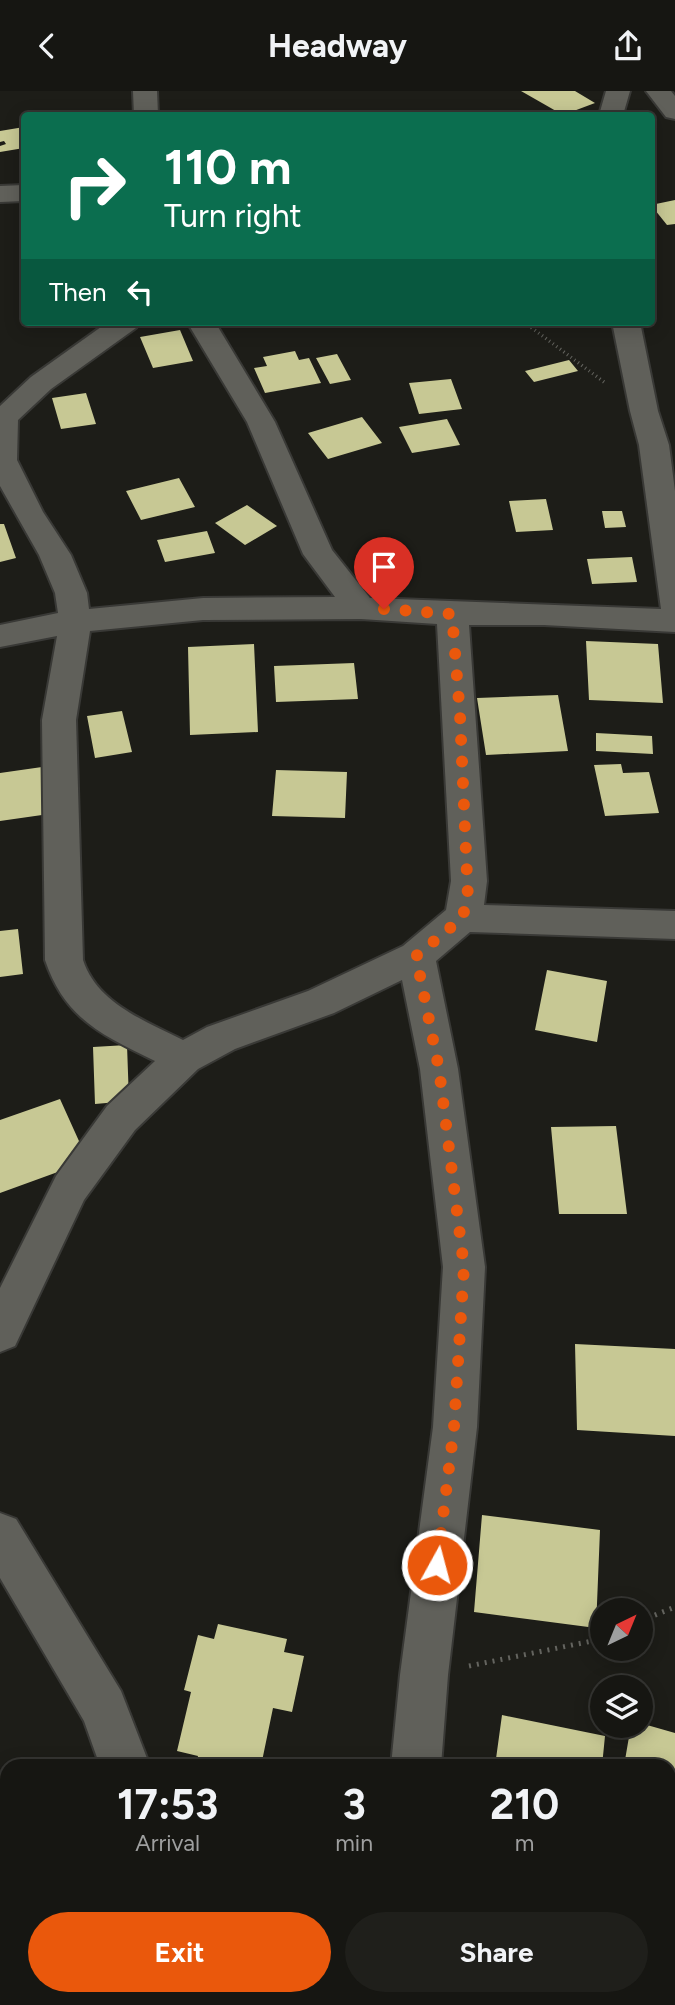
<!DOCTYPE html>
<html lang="en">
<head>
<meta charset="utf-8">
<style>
	:root { --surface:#161612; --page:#1f1f1b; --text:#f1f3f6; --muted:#9e9f9f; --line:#353532; --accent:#ea580c }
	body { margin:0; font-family:Figtree,sans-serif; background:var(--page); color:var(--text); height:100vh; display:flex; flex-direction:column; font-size:26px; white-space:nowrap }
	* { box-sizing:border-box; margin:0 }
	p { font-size:23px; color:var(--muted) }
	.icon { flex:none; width:38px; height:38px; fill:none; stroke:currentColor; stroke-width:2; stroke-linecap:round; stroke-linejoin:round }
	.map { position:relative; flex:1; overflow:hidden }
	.panel { position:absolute; left:0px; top:1668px; width:676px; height:247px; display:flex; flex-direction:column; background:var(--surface); border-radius:21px 21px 0 0; box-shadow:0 4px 18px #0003,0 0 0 2px var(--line) }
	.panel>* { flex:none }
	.banner { position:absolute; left:21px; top:21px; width:634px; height:214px; border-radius:7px; box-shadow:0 4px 18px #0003,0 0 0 2px var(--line); background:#0b6e4f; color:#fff; overflow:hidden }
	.needle { width:46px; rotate:43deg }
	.buttons { position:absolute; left:590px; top:1507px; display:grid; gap:14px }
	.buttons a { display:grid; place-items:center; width:63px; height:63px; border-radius:50%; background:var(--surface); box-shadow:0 4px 18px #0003,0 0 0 2px var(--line); font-size:35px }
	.pin { position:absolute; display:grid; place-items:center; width:60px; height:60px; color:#fff; margin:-72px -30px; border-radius:50% 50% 50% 0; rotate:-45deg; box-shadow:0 0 7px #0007 }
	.pin .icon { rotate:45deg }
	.me { position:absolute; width:77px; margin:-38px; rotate:7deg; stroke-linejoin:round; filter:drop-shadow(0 0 5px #0008) }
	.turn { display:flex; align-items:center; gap:24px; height:147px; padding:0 28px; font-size:32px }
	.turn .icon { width:91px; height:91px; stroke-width:2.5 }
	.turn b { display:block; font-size:49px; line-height:60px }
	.then { display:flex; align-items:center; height:66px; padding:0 28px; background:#0003; gap:14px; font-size:26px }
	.eta { display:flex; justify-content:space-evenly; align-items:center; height:119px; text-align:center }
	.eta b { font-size:42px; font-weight:700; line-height:49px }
	.primary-button { display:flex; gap:14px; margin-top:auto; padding:14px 28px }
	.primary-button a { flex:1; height:80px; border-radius:42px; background:var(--accent); color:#fff; font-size:28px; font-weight:700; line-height:80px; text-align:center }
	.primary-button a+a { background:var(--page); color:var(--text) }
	header { display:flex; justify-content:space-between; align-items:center; height:91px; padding:0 28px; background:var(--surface); font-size:32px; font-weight:700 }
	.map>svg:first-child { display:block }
</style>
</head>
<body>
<header><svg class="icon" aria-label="back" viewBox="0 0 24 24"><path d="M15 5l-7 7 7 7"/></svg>Headway<svg class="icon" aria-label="share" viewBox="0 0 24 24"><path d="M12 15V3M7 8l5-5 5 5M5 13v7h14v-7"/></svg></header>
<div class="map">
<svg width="675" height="1914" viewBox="0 0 675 1914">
	<rect width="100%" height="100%" fill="#1d1d18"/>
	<!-- building -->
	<path fill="#c7c894" d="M521,0H575L595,12L563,24Z
		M24,36V57L0,61V55L6,53L4,50L0,51V40Z
		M675,109V133L667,134L651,114Z
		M180,239L193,270L153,277L140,246Z
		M295,260L299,269L309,267L321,292L265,302L254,277L267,275L263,266Z
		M337,263L351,289L330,293L316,267Z
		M569,269L578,280L534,291L525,280Z
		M451,288L462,318L419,323L409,292Z
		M86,302L96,333L61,338L52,307Z
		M362,326L382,352L328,368L308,342Z
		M447,328L460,354L412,362L399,336Z
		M179,387L195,416L141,429L126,400Z
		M546,408L553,439L516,441L509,410Z
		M247,414L277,435L245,454L215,432Z
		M602,420H622L626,436L605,437Z
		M0,433H4L16,467L0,471Z
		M207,440L215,462L165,471L157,449Z
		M632,466L637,491L592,493L587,468Z
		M586,550L658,553L663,612L589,609Z
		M254,553L258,641L190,644L188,556Z
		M354,572L358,608L276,611L274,575Z
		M558,604L568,660L486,664L477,607Z
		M122,620L132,661L95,667L87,625Z
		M596,642L652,645L653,663L596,660Z
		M621,673L623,682L649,681L659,722L605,725L594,674Z
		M42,676L49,723L0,730V682Z
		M276,679L347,681L345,727L272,725Z
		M18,838L23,883L0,886V840Z
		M547,879L607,890L597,951L535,939Z
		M127,954L129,1010L95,1013L93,956Z
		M60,1008L88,1070L0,1102V1029Z
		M616,1035L627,1123H559L551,1036Z
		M575,1253L675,1258V1345L577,1339Z
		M482,1424L600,1439L596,1537L474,1521Z
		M218,1533L287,1548L284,1561L304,1565L292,1621L273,1617L261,1675H196L198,1665L177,1660L191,1601L184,1599L198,1544L214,1548Z
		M502,1624L605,1645L602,1675H495Z
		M640,1632L675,1642V1694L668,1692V1675H624L631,1634H640Z"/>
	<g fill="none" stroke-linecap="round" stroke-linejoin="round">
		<defs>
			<path id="street" d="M133,0H157L158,24H134Z
				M606,0H630L623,24H599Z
				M646,0H671L675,5V28L666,26Z
				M24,94V110L0,111V95Z
				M108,231H140L136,237L51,298L18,329L17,369L43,421L71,464L87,502L89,518L203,507L335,506L303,463L247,331L187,231H215L275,331L332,459L370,507L661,518L639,354L630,320L612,231H640L658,320L669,354L675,400V541L544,534H469L487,790L484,814L675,820V848L470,841L436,870L458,978L485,1176L477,1336L448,1584L441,1675H391L400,1584L433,1336L443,1176L420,978L402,889L334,922L235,958L198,978L135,1039L84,1109L15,1255L0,1261V1197L56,1085L107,1015L155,970C102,944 65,928 45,869L42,629L57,545L0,556V534L58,522L55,502L39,464L0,395V315L31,286ZM361,528L437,533L451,790L446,819L403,855L308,900L207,936L183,949C145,930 97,912 83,869L76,629L90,540L203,529Z
				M0,1422L16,1428L121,1600L150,1675H100L84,1630L0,1487Z
				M162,1908H214L216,1914H162Z
				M328,1908H381L379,1914H325Z"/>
		</defs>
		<!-- street casing -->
		<use href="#street" stroke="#393936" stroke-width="4"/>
		<!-- path-far1 -->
		<path stroke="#64645f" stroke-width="3.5" stroke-dasharray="1 3.5" stroke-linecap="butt" d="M524,231L604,291"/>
		<!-- path -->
		<path stroke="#64645f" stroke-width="5" stroke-dasharray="2 6" stroke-linecap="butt" d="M640,1530L675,1516
			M469,1575L602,1548"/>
		<!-- street -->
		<use href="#street" fill="#60605a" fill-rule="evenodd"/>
	</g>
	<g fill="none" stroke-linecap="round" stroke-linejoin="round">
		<!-- route -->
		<path stroke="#ea580c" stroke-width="12" stroke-dasharray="0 21.6" d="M384,518L452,523L460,624L468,808L462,827L416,865L439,978L464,1176L454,1336L437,1474"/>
	</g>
</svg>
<div class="buttons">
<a><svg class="needle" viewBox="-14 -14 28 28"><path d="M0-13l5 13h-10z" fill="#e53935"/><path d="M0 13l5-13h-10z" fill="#9e9f9f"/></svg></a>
<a><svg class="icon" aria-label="layers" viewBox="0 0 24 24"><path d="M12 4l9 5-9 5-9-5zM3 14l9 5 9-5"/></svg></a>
</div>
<div class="pin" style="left:384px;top:518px;background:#d93025"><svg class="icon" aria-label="arrive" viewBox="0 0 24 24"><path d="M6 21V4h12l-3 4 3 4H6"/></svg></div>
<svg class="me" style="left:437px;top:1474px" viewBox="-20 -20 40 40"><circle r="17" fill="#ea580c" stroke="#fff" stroke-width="3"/><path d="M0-11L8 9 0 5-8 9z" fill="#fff"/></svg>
<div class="banner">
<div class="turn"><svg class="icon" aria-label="right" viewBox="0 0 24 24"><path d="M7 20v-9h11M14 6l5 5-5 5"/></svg><div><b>110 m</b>Turn right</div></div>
<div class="then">Then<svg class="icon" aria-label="left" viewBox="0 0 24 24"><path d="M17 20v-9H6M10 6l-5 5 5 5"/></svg></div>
</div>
<section class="panel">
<div class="eta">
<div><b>17:53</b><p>Arrival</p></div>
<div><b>3</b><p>min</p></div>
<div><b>210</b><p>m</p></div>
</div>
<div class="primary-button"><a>Exit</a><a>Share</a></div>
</section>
</div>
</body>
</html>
